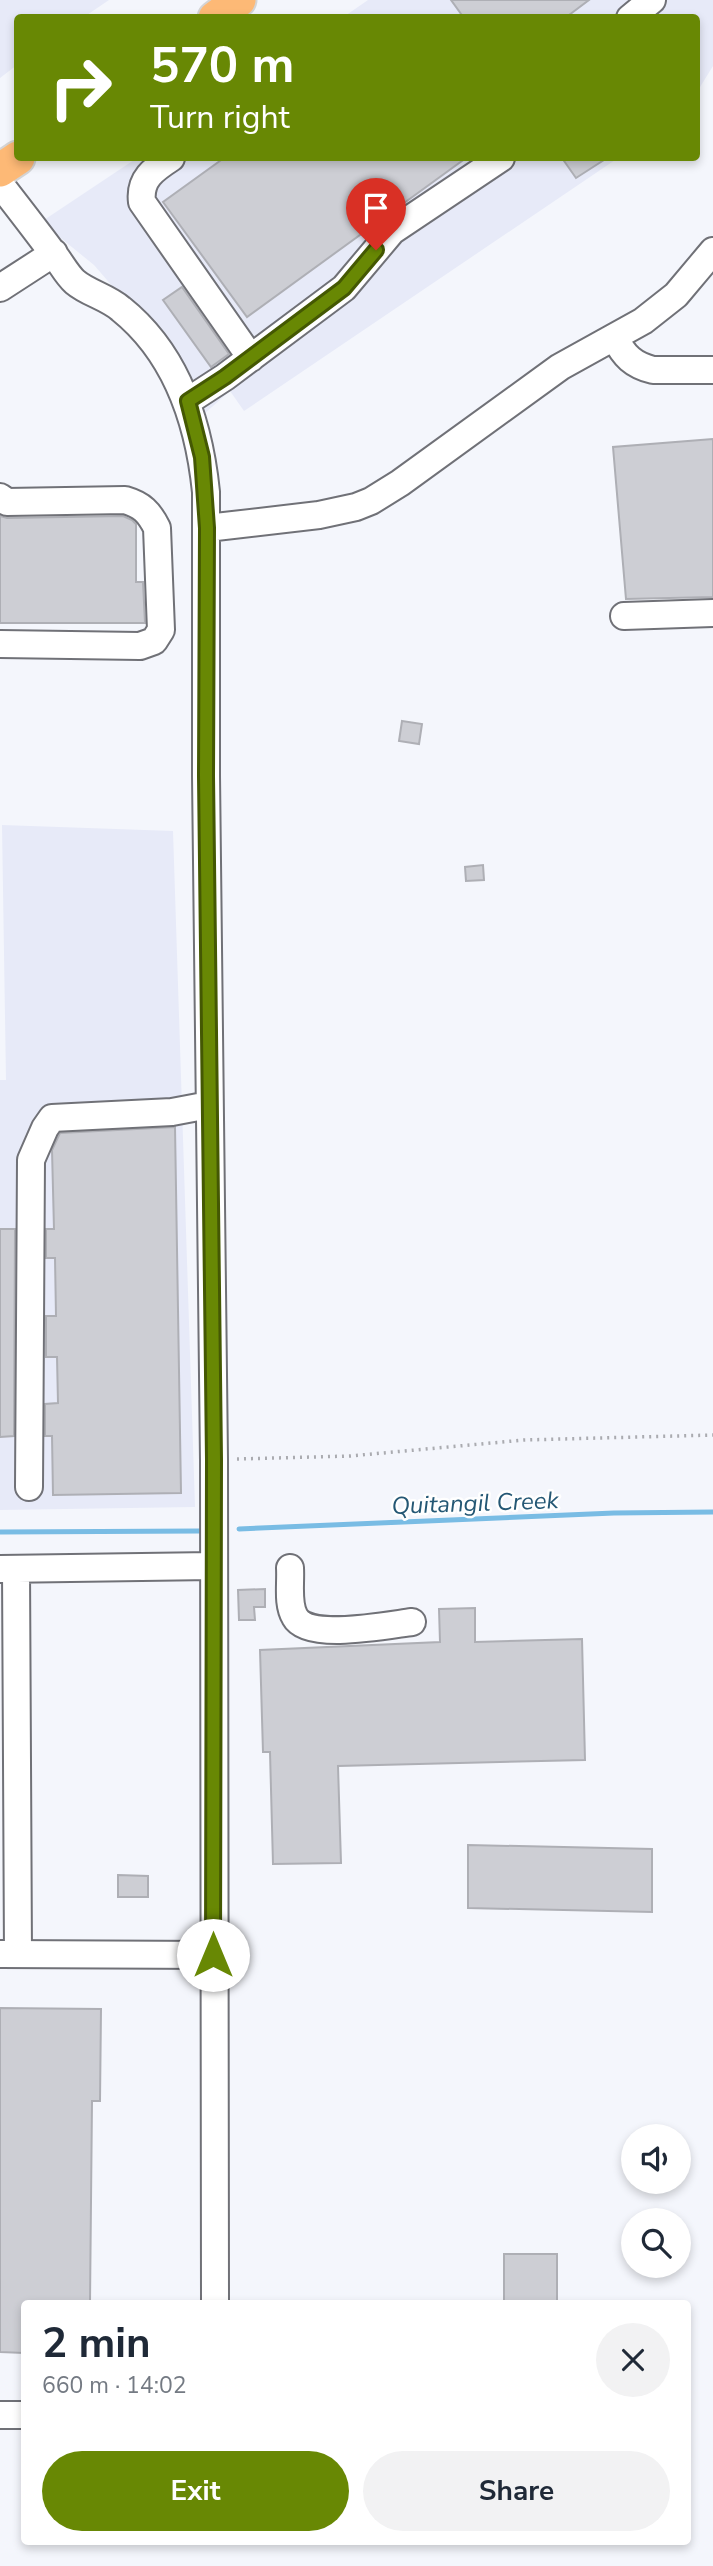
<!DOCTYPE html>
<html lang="en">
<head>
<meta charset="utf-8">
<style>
	:root { --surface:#fff; --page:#f2f2f3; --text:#1f2937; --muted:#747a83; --accent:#688804 }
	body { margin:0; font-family:"Nunito Sans",sans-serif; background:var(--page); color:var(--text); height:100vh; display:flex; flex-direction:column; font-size:26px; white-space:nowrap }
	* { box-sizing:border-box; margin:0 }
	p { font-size:23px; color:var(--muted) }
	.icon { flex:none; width:38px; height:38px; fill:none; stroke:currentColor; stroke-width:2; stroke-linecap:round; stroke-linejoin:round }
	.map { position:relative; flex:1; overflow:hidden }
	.side { position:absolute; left:21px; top:2300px; width:670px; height:245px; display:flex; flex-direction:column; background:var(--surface); border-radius:7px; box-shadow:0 4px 10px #0003 }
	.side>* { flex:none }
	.banner { position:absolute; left:14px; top:14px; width:686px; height:147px; border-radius:7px; box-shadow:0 4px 10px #0003; background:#688804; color:#fff; overflow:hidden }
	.buttons { position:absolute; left:621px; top:2124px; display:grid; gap:14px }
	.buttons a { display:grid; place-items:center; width:70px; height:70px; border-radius:50%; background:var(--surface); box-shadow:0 4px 10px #0003; font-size:35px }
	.pin { position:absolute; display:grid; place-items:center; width:60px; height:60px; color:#fff; margin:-72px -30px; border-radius:50% 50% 50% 0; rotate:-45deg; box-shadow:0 0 7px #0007 }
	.pin .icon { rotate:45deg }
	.me { position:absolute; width:77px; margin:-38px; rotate:0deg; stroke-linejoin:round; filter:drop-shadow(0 0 5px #0008) }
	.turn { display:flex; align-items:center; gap:24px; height:147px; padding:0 21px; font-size:32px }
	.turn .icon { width:91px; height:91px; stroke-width:2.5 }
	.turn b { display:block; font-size:49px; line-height:60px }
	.round { display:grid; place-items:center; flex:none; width:74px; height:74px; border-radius:37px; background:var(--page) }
	.headline { display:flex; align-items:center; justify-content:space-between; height:119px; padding:0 21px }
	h1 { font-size:42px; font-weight:700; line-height:52px }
	.button { display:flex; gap:14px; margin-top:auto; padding:14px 21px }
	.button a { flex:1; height:80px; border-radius:42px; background:var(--accent); color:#fff; font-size:28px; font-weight:700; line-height:80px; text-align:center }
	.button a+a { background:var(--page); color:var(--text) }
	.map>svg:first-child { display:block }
</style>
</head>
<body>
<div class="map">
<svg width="713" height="2566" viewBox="0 0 713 2566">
	<rect width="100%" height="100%" fill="#f4f6fc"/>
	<!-- built -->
	<path fill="#e7eaf8" d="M0,0H109L84,17L18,18L17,65L0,78Z
		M368,0H713V66L697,92L696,18H342Z
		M137,158H618L244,411L230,391L204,414L139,317L94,265L41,222Z
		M2,825L173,831L195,1507L0,1510V1080H6Z"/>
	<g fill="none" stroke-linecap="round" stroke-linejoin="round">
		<!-- stream -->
		<path stroke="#79bce4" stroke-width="5" d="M239,1529L614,1513L713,1512
			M0,1532L200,1531"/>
	</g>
	<!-- building -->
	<path fill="#cdced4" stroke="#aeafb5" stroke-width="2" d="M451,0H589L565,18H464Z
		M224,158H466L247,317L163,202Z
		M562,158H607L576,178Z
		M182,287L229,354L211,367L163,300Z
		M713,439V597L626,599L613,447Z
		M0,516L7,518L123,516L132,520L136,524V582H143L145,623H0Z
		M402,721L422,724L419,744L399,741Z
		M483,865L484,880L466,881L465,867Z
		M175,1127L181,1493L53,1495L52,1436H45V1404L58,1403L57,1357H46V1316H56L55,1258H46V1229H54L52,1150L60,1133Z
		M0,1229H15L14,1436L0,1437Z
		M265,1589V1607H254L255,1620H239L238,1590Z
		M475,1608V1642L582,1639L585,1760L338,1766L341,1863L273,1864L270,1752H263L260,1650L440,1642L439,1609Z
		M468,1845L652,1849V1912L468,1908Z
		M118,1875L148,1876V1897H118Z
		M0,2008L101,2009L100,2101H92L90,2303H24V2353L0,2352Z
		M504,2254H557V2303H504Z"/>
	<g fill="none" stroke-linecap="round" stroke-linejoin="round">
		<defs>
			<path id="minor" d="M630,18L652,0
				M171,158C154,169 139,179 142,202L251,358
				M0,184C17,206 35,229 52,252C60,261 66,274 75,282C88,293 107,297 121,309C177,354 199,423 206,492V776L214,1460L215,2303
				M0,288L54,253
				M615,338C624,356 633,365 653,370H713
				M188,401L225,377L344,288L392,231L501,158
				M0,497L7,502L125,500C142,505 149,512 157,528L161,630L154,641L140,646L0,644
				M207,528L319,515L356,507L371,501L400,483L560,367L643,321L676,295L713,251
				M624,616L713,613
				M29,1487L31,1160L45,1128L52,1118L172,1112L209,1105
				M290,1568C291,1584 287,1604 295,1617C308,1641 388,1625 412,1622
				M0,1569L212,1566
				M16,1569L18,1954
				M1,1954L213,1955
				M0,2415H24"/>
			<path id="major" d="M215,18L239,0
				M0,170L18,158"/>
		</defs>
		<!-- minor casing -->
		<use href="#minor" stroke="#707177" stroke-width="30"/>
		<!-- major casing -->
		<use href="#major" stroke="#d4d4d5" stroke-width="37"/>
		<!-- path -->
		<path stroke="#aaabb0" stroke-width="3.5" stroke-dasharray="2 5" stroke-linecap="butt" d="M237,1459L350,1456L524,1440L713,1435"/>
		<!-- minor -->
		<use href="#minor" stroke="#fff" stroke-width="26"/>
		<!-- major -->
		<use href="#major" stroke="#fdb976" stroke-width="33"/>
	</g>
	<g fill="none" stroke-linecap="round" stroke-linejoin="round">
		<defs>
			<path id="route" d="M213,1955L214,1460L206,776L207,528L202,457L188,401L225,377L344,288L376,250"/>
		</defs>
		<!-- route casing -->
		<use href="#route" stroke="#445803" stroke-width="18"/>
		<!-- route -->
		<use href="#route" stroke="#688804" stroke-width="12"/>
	</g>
	<g text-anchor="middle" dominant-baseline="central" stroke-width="5" stroke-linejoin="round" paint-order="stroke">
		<!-- water labels -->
		<g font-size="24" font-style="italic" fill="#245774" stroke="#fff">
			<text transform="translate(475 1503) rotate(-2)">Quitangil Creek</text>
		</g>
	</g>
</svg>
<div class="buttons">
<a><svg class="icon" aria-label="sound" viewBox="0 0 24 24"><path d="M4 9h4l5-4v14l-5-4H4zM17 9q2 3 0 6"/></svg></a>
<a><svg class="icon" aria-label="search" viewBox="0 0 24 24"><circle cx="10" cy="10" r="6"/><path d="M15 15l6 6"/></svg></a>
</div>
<div class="pin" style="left:376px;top:250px;background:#d93025"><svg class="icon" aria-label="arrive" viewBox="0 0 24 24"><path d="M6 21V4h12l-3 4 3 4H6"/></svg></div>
<svg class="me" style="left:213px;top:1955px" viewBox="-20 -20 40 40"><circle r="19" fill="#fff"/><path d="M0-13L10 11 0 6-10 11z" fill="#688804"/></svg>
<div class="banner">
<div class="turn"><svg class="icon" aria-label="right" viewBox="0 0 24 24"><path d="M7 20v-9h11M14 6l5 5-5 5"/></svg><div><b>570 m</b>Turn right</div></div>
</div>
<section class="side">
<div class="headline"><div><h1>2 min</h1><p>660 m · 14:02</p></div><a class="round"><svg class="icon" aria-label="close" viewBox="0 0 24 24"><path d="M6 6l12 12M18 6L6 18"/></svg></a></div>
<div class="button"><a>Exit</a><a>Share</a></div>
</section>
</div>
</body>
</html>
